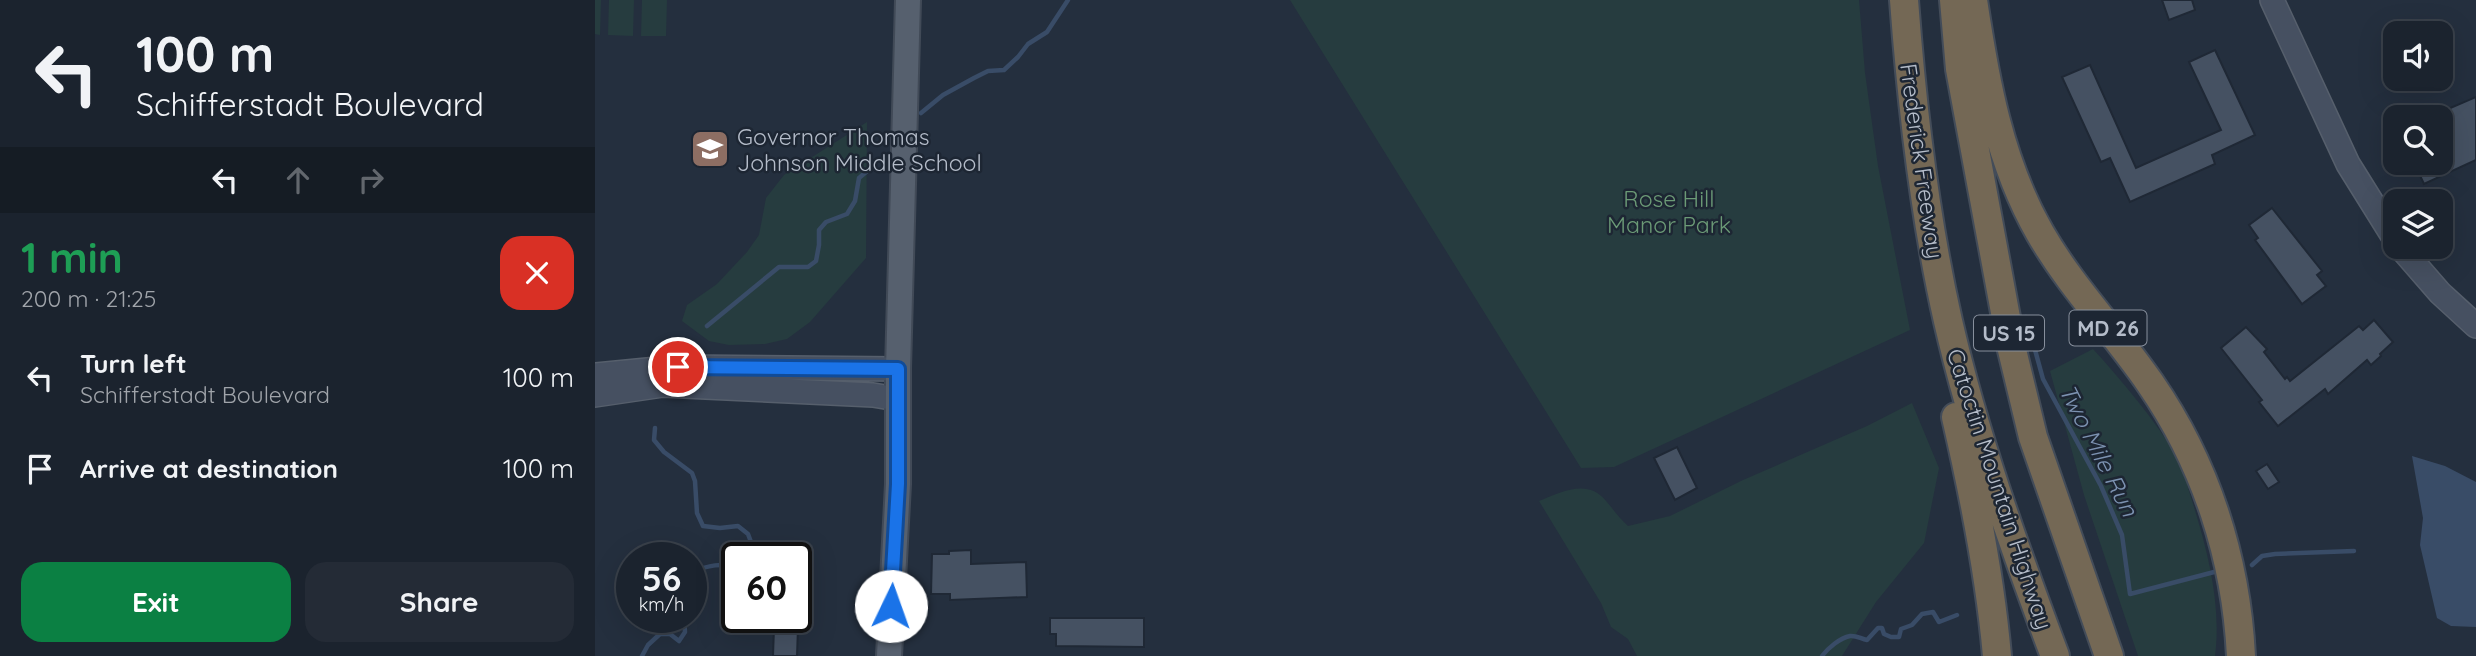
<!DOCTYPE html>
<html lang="en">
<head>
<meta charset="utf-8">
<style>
	:root { --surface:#1b232e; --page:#242b36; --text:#f1f3f6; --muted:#a0a4aa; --line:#39404a; --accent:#0b8043 }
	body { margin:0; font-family:Quicksand,sans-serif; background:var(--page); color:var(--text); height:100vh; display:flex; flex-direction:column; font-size:26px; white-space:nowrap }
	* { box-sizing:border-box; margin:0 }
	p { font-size:23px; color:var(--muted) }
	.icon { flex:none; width:38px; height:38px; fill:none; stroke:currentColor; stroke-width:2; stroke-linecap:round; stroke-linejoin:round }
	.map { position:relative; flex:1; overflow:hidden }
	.sheet { display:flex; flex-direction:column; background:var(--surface); width:595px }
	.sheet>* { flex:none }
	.guide { background:#1b232e; color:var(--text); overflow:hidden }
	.buttons { position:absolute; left:1788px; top:21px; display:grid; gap:14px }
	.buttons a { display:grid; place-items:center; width:70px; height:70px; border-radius:14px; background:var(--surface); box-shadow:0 7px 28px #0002,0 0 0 2px var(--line); font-size:35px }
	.speed { position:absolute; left:21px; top:542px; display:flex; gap:14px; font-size:35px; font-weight:700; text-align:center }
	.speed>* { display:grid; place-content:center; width:91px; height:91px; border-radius:50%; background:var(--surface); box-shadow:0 7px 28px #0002,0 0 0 2px var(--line); line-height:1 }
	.speed small { font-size:18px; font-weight:400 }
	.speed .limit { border:4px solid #111; border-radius:10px; background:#fff; color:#111 }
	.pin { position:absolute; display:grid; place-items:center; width:60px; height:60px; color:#fff; margin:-30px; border:4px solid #fff; border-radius:50%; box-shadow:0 2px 7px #0007 }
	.me { position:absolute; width:77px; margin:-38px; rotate:3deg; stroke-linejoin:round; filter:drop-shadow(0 0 5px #0008) }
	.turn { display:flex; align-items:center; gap:24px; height:147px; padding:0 21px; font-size:32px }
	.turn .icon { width:91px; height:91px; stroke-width:2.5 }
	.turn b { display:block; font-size:49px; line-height:60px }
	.lanes { display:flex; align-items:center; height:66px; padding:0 21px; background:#0003; justify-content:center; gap:35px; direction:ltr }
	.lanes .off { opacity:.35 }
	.round { display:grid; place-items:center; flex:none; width:74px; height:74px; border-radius:21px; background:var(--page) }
	.overview { display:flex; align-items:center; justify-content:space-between; height:119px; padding:0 21px }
	h1 { font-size:42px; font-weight:700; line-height:52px; color:#1e9e55 }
	.primary-button { display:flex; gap:14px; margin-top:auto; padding:14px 21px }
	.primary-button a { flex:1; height:80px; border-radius:21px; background:var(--accent); color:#fff; font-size:28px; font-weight:700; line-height:80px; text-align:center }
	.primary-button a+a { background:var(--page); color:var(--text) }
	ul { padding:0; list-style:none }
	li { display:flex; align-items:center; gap:21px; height:91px; padding:0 21px }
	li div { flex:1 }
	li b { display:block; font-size:26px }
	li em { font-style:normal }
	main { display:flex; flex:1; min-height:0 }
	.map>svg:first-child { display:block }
</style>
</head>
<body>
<main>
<section class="sheet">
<div class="guide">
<div class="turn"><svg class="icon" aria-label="left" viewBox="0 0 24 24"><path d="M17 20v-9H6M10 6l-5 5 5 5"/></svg><div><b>100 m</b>Schifferstadt Boulevard</div></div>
<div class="lanes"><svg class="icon" aria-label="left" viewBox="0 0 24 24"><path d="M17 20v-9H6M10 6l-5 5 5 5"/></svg><svg class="icon off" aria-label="ahead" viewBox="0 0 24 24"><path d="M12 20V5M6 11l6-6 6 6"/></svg><svg class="icon off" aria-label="right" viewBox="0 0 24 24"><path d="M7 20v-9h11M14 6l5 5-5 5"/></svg></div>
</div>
<div class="overview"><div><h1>1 min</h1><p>200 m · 21:25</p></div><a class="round" style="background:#d93025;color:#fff"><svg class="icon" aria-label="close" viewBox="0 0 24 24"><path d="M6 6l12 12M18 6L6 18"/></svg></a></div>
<ul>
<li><svg class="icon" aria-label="left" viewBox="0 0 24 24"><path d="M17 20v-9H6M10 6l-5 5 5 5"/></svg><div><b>Turn left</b><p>Schifferstadt Boulevard</p></div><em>100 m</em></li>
<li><svg class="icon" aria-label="arrive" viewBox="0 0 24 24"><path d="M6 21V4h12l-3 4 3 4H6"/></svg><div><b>Arrive at destination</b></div><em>100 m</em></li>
</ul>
<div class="primary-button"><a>Exit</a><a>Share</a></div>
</section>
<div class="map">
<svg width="1881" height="656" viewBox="0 0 1881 656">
	<rect width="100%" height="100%" fill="#242f3e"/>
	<!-- green -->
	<path fill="#263c3f" d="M0,0H6L5,35L0,34Z
		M14,0H39L38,36L13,35Z
		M47,0H72L71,36H46Z
		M695,0H1264L1270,73L1283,166L1315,330L1019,467L986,468Z
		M272,122L271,258L215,322L192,339L170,344L134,345L114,341L87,321L92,305L122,284L152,252L164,235L171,198L189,175Z
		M1498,349C1529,383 1559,419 1583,458C1589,468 1591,482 1595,494C1611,545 1627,602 1620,656H1543L1489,495L1455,371Z
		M1317,403L1344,468L1329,543L1281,602L1247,656H1042L1033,639L1016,627L1006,603L944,501C966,492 993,478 1011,501C1019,510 1024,518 1033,526L1075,516L1148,480L1272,426Z"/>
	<!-- water -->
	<path fill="#394c67" d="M1817,456L1850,466L1881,482V627L1856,626L1842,618L1825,545L1828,518Z"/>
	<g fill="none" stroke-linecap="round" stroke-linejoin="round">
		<!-- stream -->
		<path stroke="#394c67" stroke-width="4.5" d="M326,113L348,95L379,78L393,71L409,70L423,57L433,44L452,32L473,0
			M1431,317L1448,379L1506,486L1527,535L1535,594L1623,571
			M112,326L184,267H213L221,261L224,245V230L231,222L252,214L260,201L264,178L277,167
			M60,428L59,440L69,452L97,473L100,481L102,513L108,526L125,528L143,526L153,534L162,558
			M1657,565L1667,556L1680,554L1759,551
			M96,600L99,571C113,566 127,562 142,568
			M47,656L53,645L65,634H75L84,641L90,632L89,618
			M1227,656C1233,648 1245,638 1255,636C1261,635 1266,639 1272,640L1283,628H1287L1289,634L1296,637H1304L1306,629L1317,625L1327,614L1338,612L1344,622L1362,615"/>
	</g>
	<!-- building -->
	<path fill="#455162" stroke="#1f2835" stroke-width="2" d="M1567,0H1597L1600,10L1574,20Z
		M1620,50L1660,135L1617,155L1620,164L1535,202L1515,158L1506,162L1467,77L1495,65L1541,168L1626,130L1594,62Z
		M1881,97V160L1829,184L1819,163H1846V112Z
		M1677,208L1727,271L1722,275L1731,286L1707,304L1660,240L1663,238L1654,225Z
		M1779,320L1798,342L1785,354L1786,356L1776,365L1772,360L1733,394L1730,389L1683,426L1664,402L1667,400L1626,348L1651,327L1672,349L1669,352L1690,379L1692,377L1695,381L1764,326L1768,330Z
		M1082,447L1102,488L1080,500L1059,458Z
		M1672,464L1684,482L1673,489L1661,471Z
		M376,550V564L431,562L432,597L355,600V594H336L337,554H354V551Z
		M455,618H549V647L461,646V634H455Z
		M179,627H203L202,656H178Z"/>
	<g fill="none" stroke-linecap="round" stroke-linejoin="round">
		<defs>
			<path id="secondary" d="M1677,0L1753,164L1801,241
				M1805,247L1845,293L1881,326
				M0,375L83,367L303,369
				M0,395L68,385L278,395L302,399"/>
			<path id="primary" d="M294,656L303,484V369L313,0"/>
			<path id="highway" d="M1309,0C1317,108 1329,215 1353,321C1379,435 1419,547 1460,656
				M1359,0L1365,69L1417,350L1438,437L1514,656
				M1378,0C1390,81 1404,161 1445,233C1476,287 1520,332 1555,383C1611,464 1641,558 1646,656
				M1361,417C1379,495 1395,576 1402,656"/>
		</defs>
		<!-- secondary casing -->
		<use href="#secondary" stroke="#565f6c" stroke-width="26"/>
		<!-- primary casing -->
		<use href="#primary" stroke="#414a57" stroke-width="28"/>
		<!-- highway casing -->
		<use href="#highway" stroke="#434c59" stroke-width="32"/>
		<!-- secondary -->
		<use href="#secondary" stroke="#465061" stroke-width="23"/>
		<!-- primary -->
		<use href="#primary" stroke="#56606e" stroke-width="24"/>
		<!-- highway -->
		<use href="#highway" stroke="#746855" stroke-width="28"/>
	</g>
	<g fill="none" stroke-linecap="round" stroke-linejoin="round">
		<defs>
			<path id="route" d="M83,367L303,369V484L296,606"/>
		</defs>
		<!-- route casing -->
		<use href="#route" stroke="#114b97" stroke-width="18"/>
		<!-- route -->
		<use href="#route" stroke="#1a73e8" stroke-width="12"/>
	</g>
	<!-- icons -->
	<defs>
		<symbol id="school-square" viewBox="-11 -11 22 22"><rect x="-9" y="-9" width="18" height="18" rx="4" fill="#8d6e63" stroke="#1d2633"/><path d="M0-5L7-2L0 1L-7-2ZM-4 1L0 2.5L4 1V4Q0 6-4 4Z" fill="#fff"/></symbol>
	</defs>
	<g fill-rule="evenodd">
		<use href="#school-square" x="93" y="127" width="44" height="44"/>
	</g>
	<g text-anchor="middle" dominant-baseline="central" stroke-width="5" stroke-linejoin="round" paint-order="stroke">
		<!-- shield labels -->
		<g fill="#1d2633" stroke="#878f9c" stroke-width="2">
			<rect x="1474.5" y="310.5" width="77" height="35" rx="5"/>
			<rect x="1379" y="315.5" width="70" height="35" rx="5"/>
		</g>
		<g font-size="21" font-weight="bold" fill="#b4bcc9">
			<text x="1513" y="328">MD 26</text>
			<text x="1414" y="333">US 15</text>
		</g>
		<!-- poi labels -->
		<g font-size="23" fill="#b4bcc9" stroke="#1d2633" text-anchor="start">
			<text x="142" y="136">Governor Thomas<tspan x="142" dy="26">Johnson Middle School</tspan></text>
		</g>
		<!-- street labels -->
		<g font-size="23" fill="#b4bcc9" stroke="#1d2633">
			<text transform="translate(1327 161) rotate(82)">Frederick Freeway</text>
			<text transform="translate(1405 489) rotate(72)">Catoctin Mountain Highway</text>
		</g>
		<!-- park labels -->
		<g font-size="23" fill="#6b9a76" stroke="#1d2633">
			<text x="1074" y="198">Rose Hill<tspan x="1074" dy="26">Manor Park</tspan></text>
		</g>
		<!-- water labels -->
		<g font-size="24" font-style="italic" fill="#7c92b1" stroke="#1d2633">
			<text transform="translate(1504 450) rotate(63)">Two Mile Run</text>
		</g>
	</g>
</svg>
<div class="buttons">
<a><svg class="icon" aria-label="sound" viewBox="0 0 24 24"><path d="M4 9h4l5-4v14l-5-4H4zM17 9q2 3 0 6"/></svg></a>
<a><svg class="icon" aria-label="search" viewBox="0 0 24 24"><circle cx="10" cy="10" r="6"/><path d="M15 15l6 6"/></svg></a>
<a><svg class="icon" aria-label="layers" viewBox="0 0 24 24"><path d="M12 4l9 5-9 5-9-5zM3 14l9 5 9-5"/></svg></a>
</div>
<div class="speed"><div>56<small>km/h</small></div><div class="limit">60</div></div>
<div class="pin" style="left:83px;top:367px;background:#d93025"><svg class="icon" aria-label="arrive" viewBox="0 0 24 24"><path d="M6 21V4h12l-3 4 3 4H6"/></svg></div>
<svg class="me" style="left:296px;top:606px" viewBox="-20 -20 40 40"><circle r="19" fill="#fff"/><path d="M0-13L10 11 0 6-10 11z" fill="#1a73e8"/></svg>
</div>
</main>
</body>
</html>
